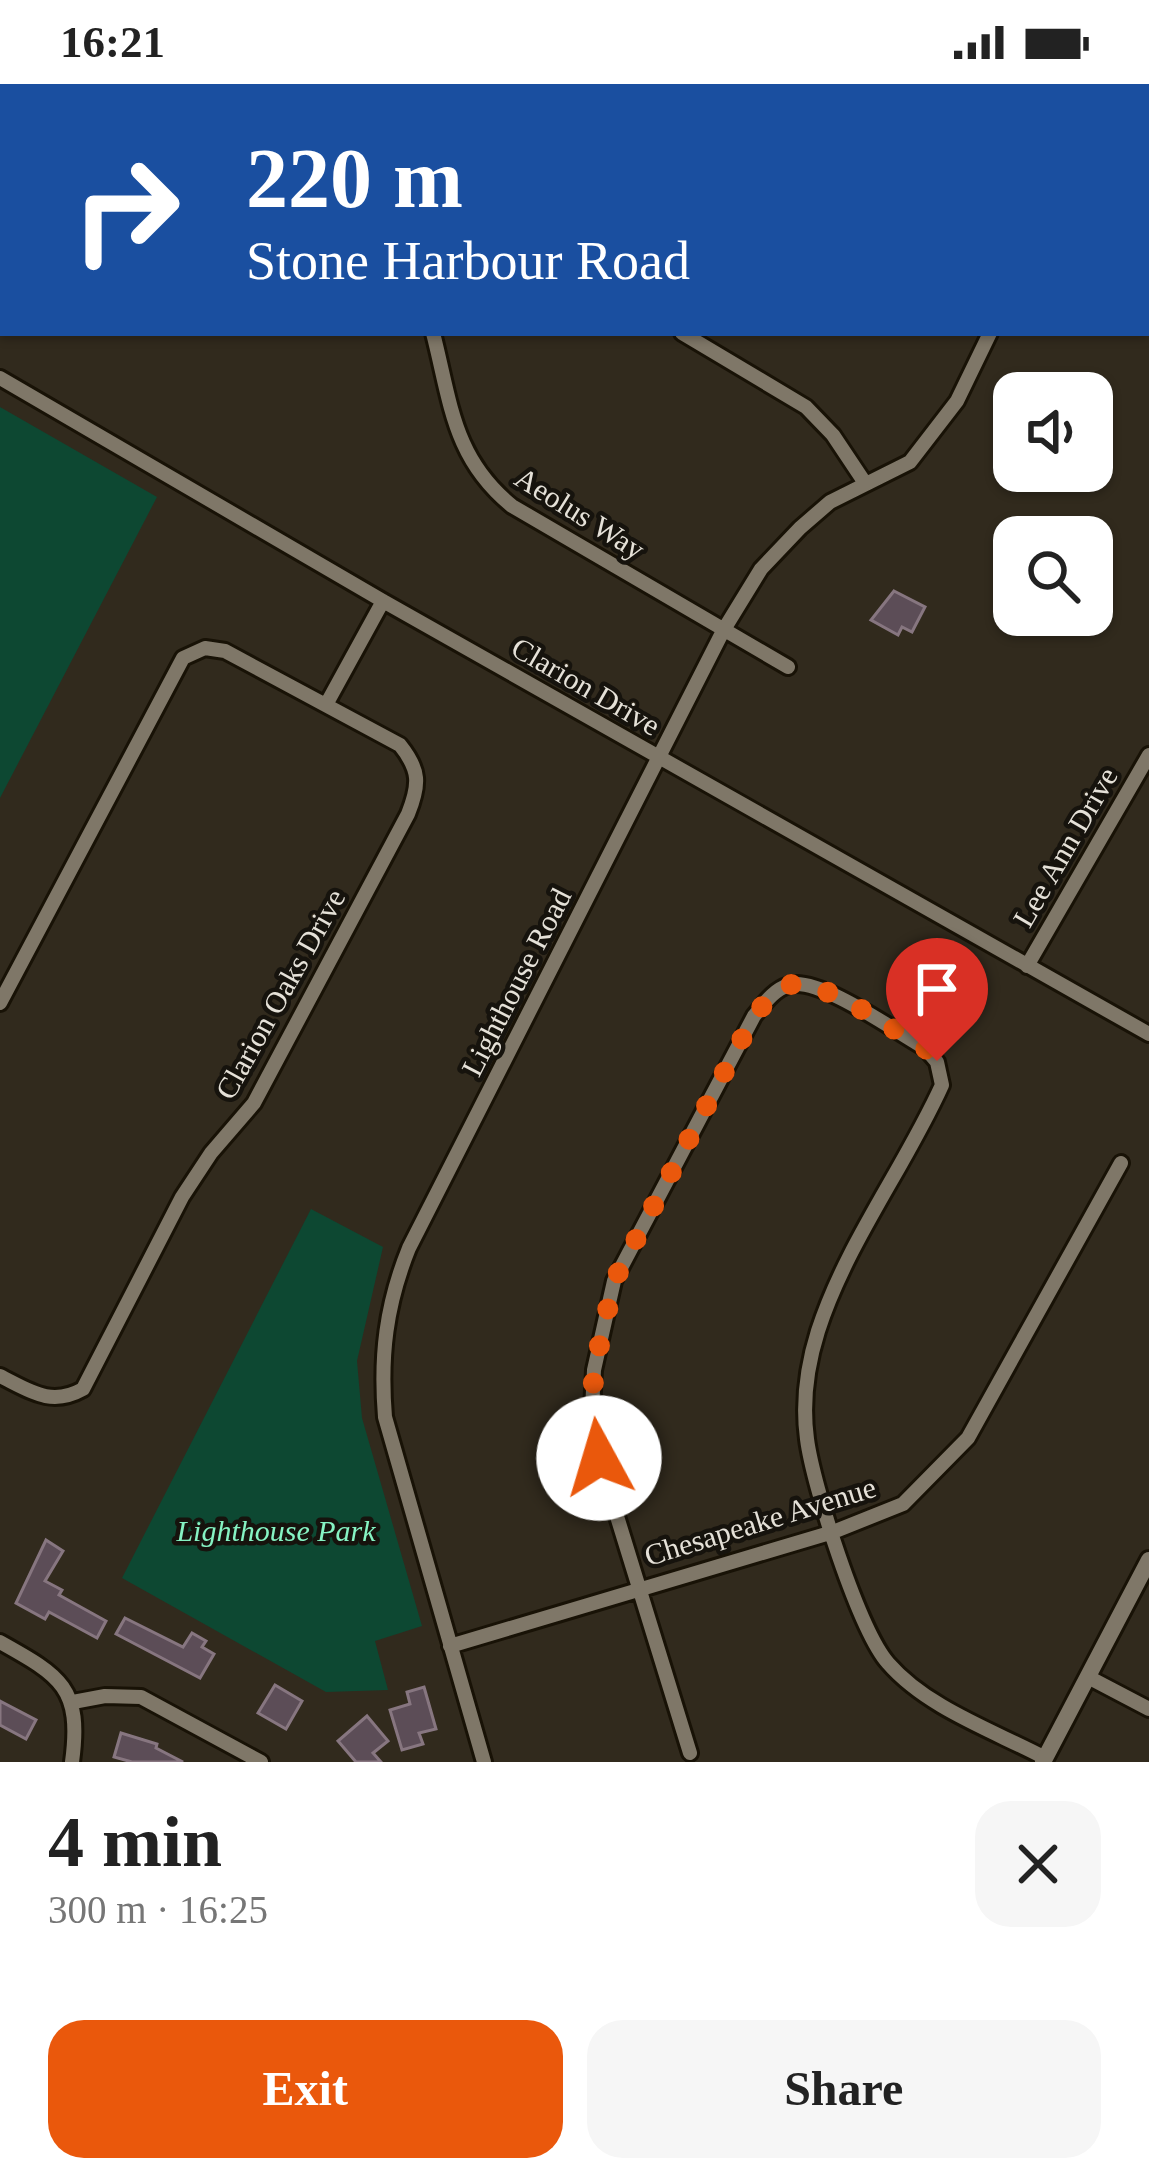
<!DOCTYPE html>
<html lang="en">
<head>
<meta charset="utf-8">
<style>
	:root { --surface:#fff; --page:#f6f6f6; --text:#222; --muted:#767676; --accent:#ea580c }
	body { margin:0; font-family:"Times New Roman",serif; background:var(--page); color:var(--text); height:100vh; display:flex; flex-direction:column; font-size:45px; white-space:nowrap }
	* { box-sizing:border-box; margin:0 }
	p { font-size:39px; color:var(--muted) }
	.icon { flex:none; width:66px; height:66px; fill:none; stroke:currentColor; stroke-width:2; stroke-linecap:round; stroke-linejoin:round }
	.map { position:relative; height:1678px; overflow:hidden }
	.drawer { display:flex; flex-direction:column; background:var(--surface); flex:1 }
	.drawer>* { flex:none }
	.hud { position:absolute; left:0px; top:0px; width:1149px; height:252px; box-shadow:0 3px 9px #0004; background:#1a4fa0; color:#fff; overflow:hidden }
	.controls { position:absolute; left:993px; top:288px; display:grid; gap:24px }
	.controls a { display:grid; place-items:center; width:120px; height:120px; border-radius:24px; background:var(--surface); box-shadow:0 3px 9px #0004; font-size:60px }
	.pin { position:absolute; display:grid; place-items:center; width:102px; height:102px; color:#fff; margin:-123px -51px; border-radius:50% 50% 50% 0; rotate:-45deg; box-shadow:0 0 12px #0007 }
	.pin .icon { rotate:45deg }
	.me { position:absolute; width:132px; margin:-66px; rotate:354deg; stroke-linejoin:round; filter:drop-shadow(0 0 9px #0008) }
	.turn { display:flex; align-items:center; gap:42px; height:252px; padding:0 48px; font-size:54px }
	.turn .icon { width:156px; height:156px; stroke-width:2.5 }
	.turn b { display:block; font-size:84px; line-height:102px }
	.round { display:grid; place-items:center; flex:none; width:126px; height:126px; border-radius:36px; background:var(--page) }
	.headline { display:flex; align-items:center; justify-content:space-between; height:204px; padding:0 48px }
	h1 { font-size:72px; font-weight:800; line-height:90px }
	.primary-button { display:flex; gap:24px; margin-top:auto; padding:24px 48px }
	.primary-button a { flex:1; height:138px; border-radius:36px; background:var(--accent); color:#fff; font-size:48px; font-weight:800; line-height:138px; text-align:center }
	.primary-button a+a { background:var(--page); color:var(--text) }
	.status { display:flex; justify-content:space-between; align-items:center; height:84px; padding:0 60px; background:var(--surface); direction:ltr }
	.status svg { height:33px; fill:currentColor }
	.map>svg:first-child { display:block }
</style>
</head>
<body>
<div class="status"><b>16:21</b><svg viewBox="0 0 49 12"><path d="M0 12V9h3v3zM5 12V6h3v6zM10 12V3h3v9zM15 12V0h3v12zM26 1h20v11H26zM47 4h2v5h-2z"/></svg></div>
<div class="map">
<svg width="1149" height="1678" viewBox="0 0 1149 1678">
	<rect width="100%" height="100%" fill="#312a1d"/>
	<!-- green -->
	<path fill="#0d4832" d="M0,323L157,413L0,714Z
		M311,1125L383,1163L357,1277L362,1334L422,1542L375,1557L388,1606L326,1608L122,1494Z"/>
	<!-- building -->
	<path fill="#5c4d57" stroke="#877680" stroke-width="3" d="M894,507L925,523L912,548L902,543L898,551L871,536Z
		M46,1456L63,1467L45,1497L62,1506L59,1511L106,1537L97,1554L49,1528L45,1535L16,1519Z
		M125,1534L183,1563L192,1549L206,1557L202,1563L214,1570L200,1594L116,1550Z
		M275,1601L302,1617L286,1645L258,1629Z
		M424,1603L436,1645L419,1649L423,1660L402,1666L390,1626L410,1620L407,1608Z
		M0,1617L36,1636L26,1655L0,1641Z
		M367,1632L388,1657L373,1669L381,1678H356L338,1657Z
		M121,1649L157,1660L156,1664L183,1678H132L114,1673Z"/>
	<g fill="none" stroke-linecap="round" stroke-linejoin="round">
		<defs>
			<path id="service" d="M22,0L28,3
				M232,0L237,3
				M305,3L307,0
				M0,190L3,191"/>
			<path id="minor" d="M741,0L743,3
				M1105,0V3
				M496,3L498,0
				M433,249C451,319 453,374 512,422L788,583
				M682,249L806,323L833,351L865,399
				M0,294L383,517L1149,950
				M327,619L383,517
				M1027,882L1149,671
				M0,919L183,574L205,564L225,567L400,661C420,686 420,700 408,730L254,1019L211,1069L182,1113L83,1305C51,1323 30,1307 0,1292
				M0,1558C61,1592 82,1604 72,1678
				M450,1562L833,1448L903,1420L968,1354L1121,1079
				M1088,1593L1149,1625
				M73,1618L105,1612L141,1613L261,1678
				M690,1669L599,1374L592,1326L594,1286L614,1197L754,932C764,920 773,906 789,901C819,892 896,948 925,964L937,978L942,1001C905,1083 846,1160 818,1247C807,1282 802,1318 807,1355C813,1402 859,1546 888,1579C927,1624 994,1647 1045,1674
				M484,1678L385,1333C380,1272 386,1221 409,1164L723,547L761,485L800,444L830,418L910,378L957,317L990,249"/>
			<path id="tertiary" d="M1043,1678L1149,1476"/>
		</defs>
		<!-- service casing -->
		<use href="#service" stroke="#181206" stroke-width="12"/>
		<!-- minor casing -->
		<use href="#minor" stroke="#181206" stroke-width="20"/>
		<!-- tertiary casing -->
		<use href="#tertiary" stroke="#181206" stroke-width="22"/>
		<!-- service -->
		<use href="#service" stroke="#7f7768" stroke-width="6"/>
		<!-- minor -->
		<use href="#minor" stroke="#7f7768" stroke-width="14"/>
		<!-- tertiary -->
		<use href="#tertiary" stroke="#7f7768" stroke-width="16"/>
	</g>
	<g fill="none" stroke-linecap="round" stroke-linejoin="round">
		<!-- route -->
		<path stroke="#ea580c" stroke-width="21" stroke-dasharray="0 37.8" d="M599,1374L592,1326L594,1286L614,1197L754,932C765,920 773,906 789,901C819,892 896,948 925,964L937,977"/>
	</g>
	<g text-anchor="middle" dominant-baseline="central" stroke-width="9" stroke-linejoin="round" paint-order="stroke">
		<!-- street labels -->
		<g font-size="30" fill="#e5e1d8" stroke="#16130d">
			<text transform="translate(580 429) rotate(32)">Aeolus Way</text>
			<text transform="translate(586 602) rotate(30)">Clarion Drive</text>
			<text transform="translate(1065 763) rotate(-60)">Lee Ann Drive</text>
			<text transform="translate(516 898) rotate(-63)">Lighthouse Road</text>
			<text transform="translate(280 910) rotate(-61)">Clarion Oaks Drive</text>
			<text transform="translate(760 1437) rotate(-17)">Chesapeake Avenue</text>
		</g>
		<!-- park labels -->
		<g font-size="30" font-style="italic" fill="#86f3c3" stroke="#16130d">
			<text x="276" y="1446">Lighthouse Park</text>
		</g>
	</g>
</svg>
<div class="controls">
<a><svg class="icon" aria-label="sound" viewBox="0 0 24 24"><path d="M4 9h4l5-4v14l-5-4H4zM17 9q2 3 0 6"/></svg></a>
<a><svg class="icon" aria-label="search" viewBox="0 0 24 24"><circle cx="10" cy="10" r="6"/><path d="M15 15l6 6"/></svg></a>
</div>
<div class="pin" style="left:937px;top:977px;background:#d93025"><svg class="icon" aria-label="arrive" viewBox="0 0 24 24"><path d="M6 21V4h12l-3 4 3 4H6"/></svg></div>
<svg class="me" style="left:599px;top:1374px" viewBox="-20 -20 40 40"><circle r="19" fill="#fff"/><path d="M0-13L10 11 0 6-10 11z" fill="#ea580c"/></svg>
<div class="hud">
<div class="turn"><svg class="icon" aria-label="right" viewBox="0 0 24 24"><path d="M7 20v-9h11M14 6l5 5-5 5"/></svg><div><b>220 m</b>Stone Harbour Road</div></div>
</div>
</div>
<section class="drawer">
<div class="headline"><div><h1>4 min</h1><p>300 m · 16:25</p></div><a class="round"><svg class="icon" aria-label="close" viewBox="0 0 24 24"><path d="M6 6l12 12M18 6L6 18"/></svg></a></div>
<div class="primary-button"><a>Exit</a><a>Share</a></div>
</section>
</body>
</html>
